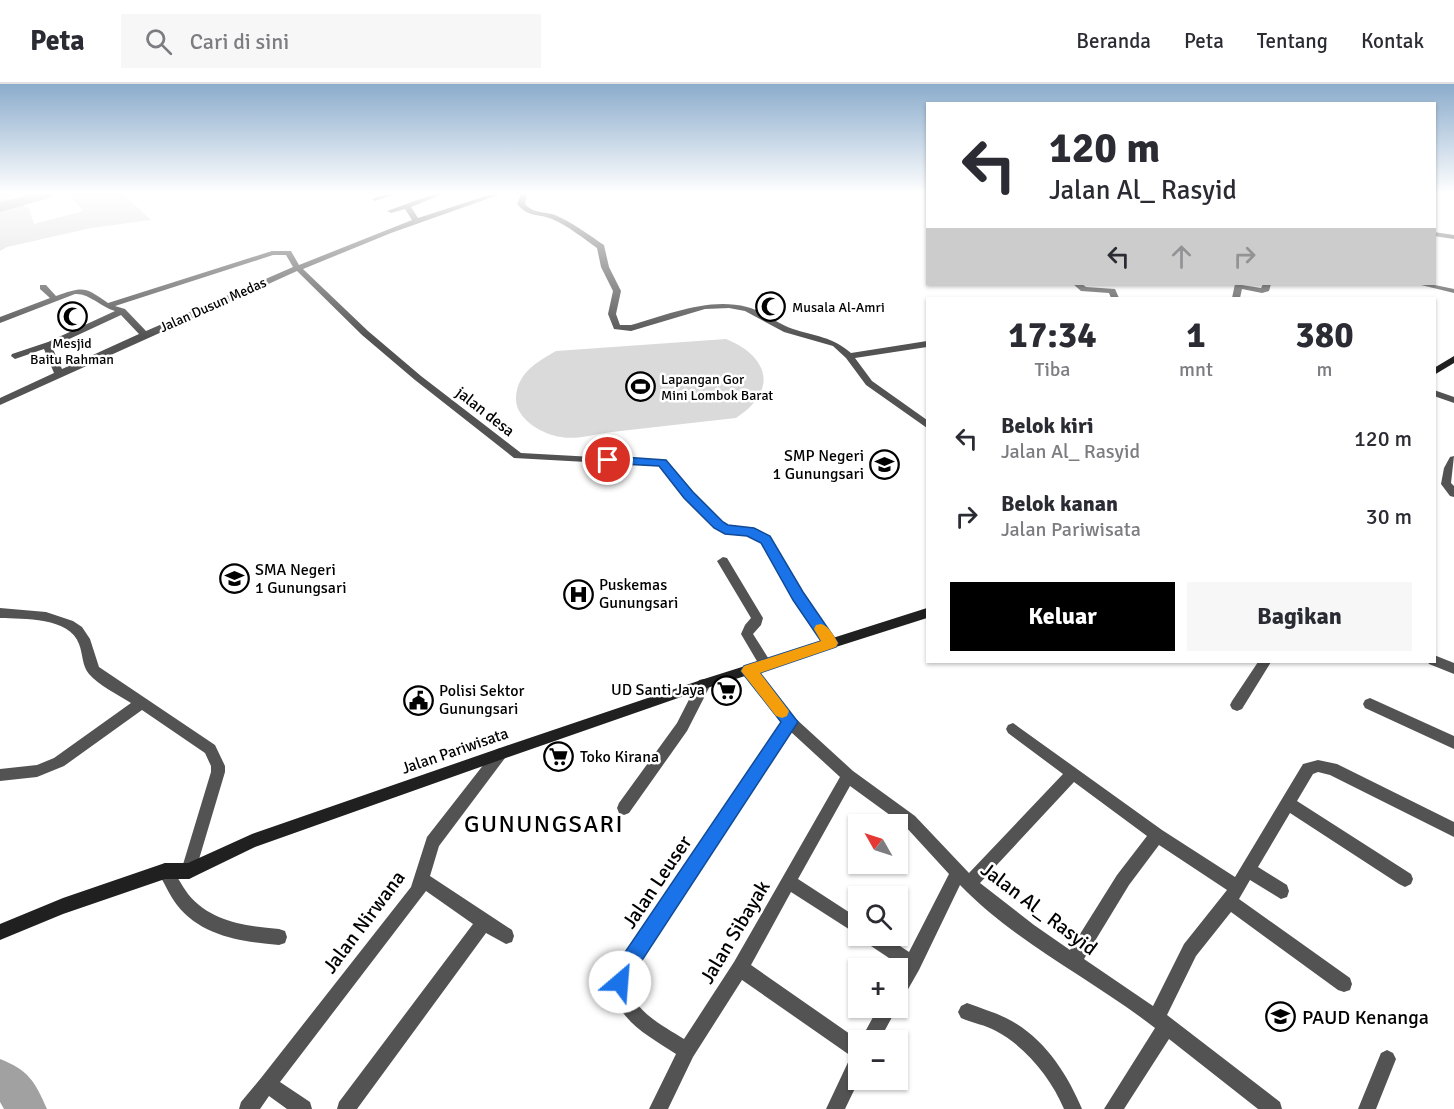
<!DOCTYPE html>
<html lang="id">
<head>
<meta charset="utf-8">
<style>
	:root { --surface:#fff; --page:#f7f7f7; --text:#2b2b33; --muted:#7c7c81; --line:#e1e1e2; --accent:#000 }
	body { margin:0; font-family:Signika,sans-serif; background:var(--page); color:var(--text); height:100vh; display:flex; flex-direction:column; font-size:22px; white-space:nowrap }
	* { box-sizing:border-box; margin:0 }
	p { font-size:20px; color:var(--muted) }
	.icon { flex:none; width:33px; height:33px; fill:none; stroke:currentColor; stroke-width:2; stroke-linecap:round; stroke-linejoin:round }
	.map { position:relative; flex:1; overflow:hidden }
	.panel { position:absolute; left:926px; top:213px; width:510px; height:366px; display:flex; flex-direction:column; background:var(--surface); border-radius:0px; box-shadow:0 2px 4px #0004 }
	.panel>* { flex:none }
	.guide { position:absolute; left:926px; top:18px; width:510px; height:183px; border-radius:0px; box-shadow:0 2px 4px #0004; background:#fff; color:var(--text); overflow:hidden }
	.needle { width:39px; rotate:309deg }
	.tools { position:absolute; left:848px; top:730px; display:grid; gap:12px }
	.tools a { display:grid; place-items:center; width:60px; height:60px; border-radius:0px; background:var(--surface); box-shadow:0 2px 4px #0004; font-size:30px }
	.pin { position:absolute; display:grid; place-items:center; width:51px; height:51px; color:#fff; margin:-26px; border:3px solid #fff; border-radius:50%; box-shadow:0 2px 6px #0007 }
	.me { position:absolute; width:66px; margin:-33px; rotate:27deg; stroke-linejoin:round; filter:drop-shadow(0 0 4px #0008) }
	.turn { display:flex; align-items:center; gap:21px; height:126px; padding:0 24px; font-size:27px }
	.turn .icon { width:78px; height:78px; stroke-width:2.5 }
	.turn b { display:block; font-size:42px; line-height:51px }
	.lanes { display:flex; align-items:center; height:57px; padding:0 24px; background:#0003; justify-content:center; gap:30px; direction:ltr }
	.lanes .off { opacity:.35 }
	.eta { display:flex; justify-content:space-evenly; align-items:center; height:102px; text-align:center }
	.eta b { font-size:36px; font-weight:700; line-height:42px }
	.action { display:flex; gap:12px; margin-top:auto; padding:12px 24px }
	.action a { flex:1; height:69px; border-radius:0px; background:var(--accent); color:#fff; font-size:24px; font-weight:700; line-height:69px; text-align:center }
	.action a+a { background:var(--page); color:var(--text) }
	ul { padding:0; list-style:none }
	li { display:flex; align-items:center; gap:18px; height:78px; padding:0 24px }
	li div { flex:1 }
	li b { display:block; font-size:22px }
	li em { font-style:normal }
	header { display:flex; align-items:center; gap:36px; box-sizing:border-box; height:84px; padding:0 30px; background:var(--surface); border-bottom:2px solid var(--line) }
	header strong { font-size:28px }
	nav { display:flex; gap:33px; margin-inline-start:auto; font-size:21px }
	.search { width:420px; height:54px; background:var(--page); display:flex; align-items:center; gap:15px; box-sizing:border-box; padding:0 21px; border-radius:0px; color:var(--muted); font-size:22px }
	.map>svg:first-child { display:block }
</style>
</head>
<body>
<header>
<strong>Peta</strong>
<div class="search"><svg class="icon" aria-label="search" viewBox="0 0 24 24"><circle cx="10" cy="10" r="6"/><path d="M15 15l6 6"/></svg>Cari di sini</div>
<nav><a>Beranda</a><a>Peta</a><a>Tentang</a><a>Kontak</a></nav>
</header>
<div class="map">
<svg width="1454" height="1025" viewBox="0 0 1454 1025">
	<rect width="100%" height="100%" fill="#fff"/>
	<!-- green -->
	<path fill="#dadada" d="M0,110H11L8,116L29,124L34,140L83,127L69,110H123L151,136L91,144L7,163L0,167Z
		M726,255C770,273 778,307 736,334C694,339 653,343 612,348C596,350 576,356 561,353C543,351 515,335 516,314C517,289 537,278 556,267Z"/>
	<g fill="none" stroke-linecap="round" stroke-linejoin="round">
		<!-- river -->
		<path fill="#a1a1a1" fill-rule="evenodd" d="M32,110H55L53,113L0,128V118Z
			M0,975C28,986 35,997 47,1025H4L0,1018Z"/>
		<!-- minor -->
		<path fill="#535353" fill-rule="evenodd" d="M386,110H395L375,117L372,115Z
			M434,110H443L411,123L418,134L492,110H501L391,149L303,185L368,247L421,292L521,369L666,377L693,408L723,438L728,441L757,445L769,452L802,509L835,555L837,559L835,563H827L794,515L761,458L751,452L725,449L715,444L685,414L659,382L514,374L415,296L362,251L297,187L0,321V314L54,289L44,265L15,275L11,272L12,270L48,258L115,227C101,223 89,209 75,210L0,239V233L50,214L40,205V201H46L56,212C84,202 85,203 108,219L272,167H291L299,181L412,136L405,125L391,129L387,127ZM273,171H286L293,183L146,247L125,225L115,222ZM121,231L139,250L62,285L52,263Z
			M521,110H527L525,120C535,130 542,127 555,131C572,138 589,151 604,161L609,183L621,207L616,230L620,241H631C668,231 708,213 747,223C763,227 777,240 793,245C815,252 833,253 851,269L927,257V263L855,274L872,297L927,336V344L866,301L846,274L833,262L784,248L745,227L729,224L705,225L631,247L614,245L608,230L613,207L601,183L597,164C583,154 568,142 552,135C537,129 529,134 517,120Z
			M1434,148L1454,151V155L1434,152Z
			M1073,200H1082L1086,203L1115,205L1119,214H1111L1109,209L1081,207Z
			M1235,200L1261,204L1263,200H1271L1269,207L1262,209L1242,205L1240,214H1232Z
			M1417,200H1430L1454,205V209Z
			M1434,306L1454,313V319L1434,312Z
			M1454,372L1451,399L1454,402V413L1450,412L1441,400L1444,384L1450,373Z
			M723,473L727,474L763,534L761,541L753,550L772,580L771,584L766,585L761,584L741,550L745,541L751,534L717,477Z
			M0,524L46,528L73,537L82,543L90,555L99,583L215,661L225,682V688L194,792L189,795L184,792L181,787L211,688V682L205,669L142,626L64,682L37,693L0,697V685L37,681L54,674L131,619C119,611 98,601 89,590C82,582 83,570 79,560C70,533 23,535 0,534Z
			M1434,571L1454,579V590L1429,580L1428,578H1434Z
			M1258,578H1271L1242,625L1237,627L1232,625L1230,621L1232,617Z
			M749,582L754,583L795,634L853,687L915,732L969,789L1063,690L1008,649L1006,645L1008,641L1013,639L1162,746L1235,793L1303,680L1318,676L1337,680L1454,738V753L1330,691L1318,688L1313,690L1297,717L1411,790L1413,795L1411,800L1405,803L1399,800L1290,729L1258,783L1287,801L1289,807L1287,813L1281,815L1250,796L1239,815L1350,894L1352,900L1350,906L1344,908L1338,906L1231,828L1196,872L1167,931L1280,1018L1282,1025H1258L1169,955L1124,1025H1104L1155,944C1092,895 1016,859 960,801L919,886L903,914L897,917V890L901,882L865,858L863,852H885L909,868L949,790L905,742L850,702L798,795L858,834V851L791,808L751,881L860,957L878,924H897L879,957H858L859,996L845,1025H826L851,972L742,896L693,973L668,1025H649L676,970C647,951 610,933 613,893L782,638L744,591L743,587L744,583ZM791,648L840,693L734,878L684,955C662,941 628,925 629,895ZM1074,698L1147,752L1117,791L1070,866L1034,841L980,799ZM1159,761L1227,806L1184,860L1153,922L1084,875L1129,801Z
			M704,595L709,596L711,600L687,647L629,729L624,731L619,729L617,724L619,719L677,639L699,596Z
			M1370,614L1454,652V665L1365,624L1363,620L1365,616Z
			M500,664L505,666L507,670L505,674L439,762L430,792L512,846L514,852L512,858L506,860L486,849L357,1025H337L339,1018L473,840L426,807L280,998L310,1018L312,1025H287L269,1012L260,1025H239L241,1018L261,994L411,803L427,753L495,666Z
			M165,779L170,782C177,791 181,801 188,810C211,838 245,842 279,845L285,847L287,853L285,859L279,861C242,858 201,852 177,821C170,812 166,802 160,792L157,787L160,782Z
			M967,919C980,924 994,928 1006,934C1043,952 1067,989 1082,1025H1064C1051,994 1026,963 996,947C986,941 972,939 961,934L958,928L961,922Z
			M1387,966L1393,969L1396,975L1376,1025H1358L1381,969Z"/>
		<!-- secondary -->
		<path fill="#202020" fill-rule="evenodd" d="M1454,272V279L1434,291V284Z
			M927,524V534L704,605L500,676L255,763L189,795H165L63,830L0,856V840L63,814L165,779H188L252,750L500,664L704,595Z"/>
	</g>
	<!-- sky -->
	<linearGradient id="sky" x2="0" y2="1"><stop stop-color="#8baccc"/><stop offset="0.43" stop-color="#fff"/><stop offset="1" stop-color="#fff" stop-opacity="0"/></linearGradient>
	<rect width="1454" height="253" fill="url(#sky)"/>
	<!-- route -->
	<path fill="#1a73e8" stroke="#114b97" stroke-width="1.5" d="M608,372L666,376L693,408L723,438L728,441L754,444L770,452L803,508L838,559L836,563L760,589L798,638L633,890L626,905L620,908L613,905L610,898L619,877L781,638L744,591L741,587L744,582L821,557L793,516L761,459L747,452L725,450L714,444L684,414L659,382L604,379V373Z"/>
	<!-- slow -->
	<path fill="#f59e0b" d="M821,540C829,542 834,552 838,559L836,563L760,589L789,627L787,632L782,634L776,632L741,587L744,582L821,557L814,545L816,541Z"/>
	<!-- icons -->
	<defs>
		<symbol id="mosque-ring" viewBox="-11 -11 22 22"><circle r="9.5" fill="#fff" stroke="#000" stroke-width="1.5"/><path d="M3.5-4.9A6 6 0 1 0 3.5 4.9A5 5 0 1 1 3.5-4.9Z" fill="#000"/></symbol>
		<symbol id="stadium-ring" viewBox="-11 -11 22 22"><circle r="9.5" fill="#fff" stroke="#000" stroke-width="1.5"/><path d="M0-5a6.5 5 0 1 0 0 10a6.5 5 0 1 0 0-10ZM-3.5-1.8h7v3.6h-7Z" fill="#000"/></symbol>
		<symbol id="school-ring" viewBox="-11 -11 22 22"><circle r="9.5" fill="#fff" stroke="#000" stroke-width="1.5"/><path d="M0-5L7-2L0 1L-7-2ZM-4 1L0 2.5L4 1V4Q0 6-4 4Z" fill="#000"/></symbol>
		<symbol id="hospital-ring" viewBox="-11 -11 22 22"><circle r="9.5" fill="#fff" stroke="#000" stroke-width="1.5"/><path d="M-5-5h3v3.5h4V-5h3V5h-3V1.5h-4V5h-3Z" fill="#000"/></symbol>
		<symbol id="supermarket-ring" viewBox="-11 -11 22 22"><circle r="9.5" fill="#fff" stroke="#000" stroke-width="1.5"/><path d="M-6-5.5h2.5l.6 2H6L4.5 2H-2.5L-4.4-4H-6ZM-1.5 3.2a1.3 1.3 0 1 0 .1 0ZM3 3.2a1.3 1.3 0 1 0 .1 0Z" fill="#000"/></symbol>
		<symbol id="civic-ring" viewBox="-11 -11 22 22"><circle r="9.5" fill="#fff" stroke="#000" stroke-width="1.5"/><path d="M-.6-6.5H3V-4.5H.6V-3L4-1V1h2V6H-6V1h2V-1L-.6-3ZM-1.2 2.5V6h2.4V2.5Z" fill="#000"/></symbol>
	</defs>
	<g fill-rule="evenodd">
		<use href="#mosque-ring" x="754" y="206" width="33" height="33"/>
		<use href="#mosque-ring" x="56" y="216" width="33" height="33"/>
		<use href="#stadium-ring" x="624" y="286" width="33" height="33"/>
		<use href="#school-ring" x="868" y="364" width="33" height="33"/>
		<use href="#school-ring" x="218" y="478" width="33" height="33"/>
		<use href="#hospital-ring" x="562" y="494" width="33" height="33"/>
		<use href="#supermarket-ring" x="710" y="590" width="33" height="33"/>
		<use href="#civic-ring" x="402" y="600" width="33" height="33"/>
		<use href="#supermarket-ring" x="542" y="656" width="33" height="33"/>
		<use href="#school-ring" x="1264" y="916" width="33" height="33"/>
	</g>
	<g text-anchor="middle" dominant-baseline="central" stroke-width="5" stroke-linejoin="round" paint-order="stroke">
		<!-- far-street labels -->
		<g font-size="14" fill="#000" stroke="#fff">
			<text transform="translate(213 221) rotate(-24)">Jalan Dusun Medas</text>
		</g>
		<!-- far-poi labels -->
		<g font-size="14" fill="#000" stroke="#fff" text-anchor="start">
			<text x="792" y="223">Musala Al-Amri</text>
			<text x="72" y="259" text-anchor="middle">Mesjid<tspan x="72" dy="16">Baitu Rahman</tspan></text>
			<text x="661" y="295">Lapangan Gor<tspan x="661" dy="16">Mini Lombok Barat</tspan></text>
		</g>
		<!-- street labels -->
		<g font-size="16" fill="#000" stroke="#fff">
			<text transform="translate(485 328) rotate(38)">jalan desa</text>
			<text transform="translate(455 667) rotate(-19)">Jalan Pariwisata</text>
		</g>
		<!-- poi labels -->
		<g font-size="16" fill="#000" stroke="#fff" text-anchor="start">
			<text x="864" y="372" text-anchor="end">SMP Negeri<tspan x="864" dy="18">1 Gunungsari</tspan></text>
			<text x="255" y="486">SMA Negeri<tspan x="255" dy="18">1 Gunungsari</tspan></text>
			<text x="599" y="501">Puskemas<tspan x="599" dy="18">Gunungsari</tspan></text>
			<text x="705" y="606" text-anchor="end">UD Santi Jaya</text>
			<text x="439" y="607">Polisi Sektor<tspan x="439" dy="18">Gunungsari</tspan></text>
			<text x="580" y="673">Toko Kirana</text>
		</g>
		<!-- near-street labels -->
		<g font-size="20" fill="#000" stroke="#fff">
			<text transform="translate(657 798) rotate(-56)">Jalan Leuser</text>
			<text transform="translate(1039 825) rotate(37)">Jalan Al_ Rasyid</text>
			<text transform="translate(364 838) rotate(-53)">Jalan Nirwana</text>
			<text transform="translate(735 848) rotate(-59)">Jalan Sibayak</text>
		</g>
		<!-- near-poi labels -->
		<g font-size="20" fill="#000" stroke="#fff" text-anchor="start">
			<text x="1302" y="933">PAUD Kenanga</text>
		</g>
		<!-- near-quarter labels -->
		<g font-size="24" letter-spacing="1.5" fill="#000" stroke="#fff">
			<text x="544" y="740">GUNUNGSARI</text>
		</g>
	</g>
</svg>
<div class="tools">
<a><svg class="needle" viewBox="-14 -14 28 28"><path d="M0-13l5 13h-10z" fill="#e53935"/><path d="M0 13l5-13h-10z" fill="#7c7c81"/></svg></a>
<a><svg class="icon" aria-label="search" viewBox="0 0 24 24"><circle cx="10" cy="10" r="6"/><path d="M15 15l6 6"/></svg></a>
<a>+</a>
<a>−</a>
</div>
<div class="pin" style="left:608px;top:376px;background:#d93025"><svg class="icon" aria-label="arrive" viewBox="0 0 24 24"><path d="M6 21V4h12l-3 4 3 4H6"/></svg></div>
<svg class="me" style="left:620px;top:898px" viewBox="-20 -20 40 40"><circle r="19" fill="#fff"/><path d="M0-13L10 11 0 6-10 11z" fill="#1a73e8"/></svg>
<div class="guide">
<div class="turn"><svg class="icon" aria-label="left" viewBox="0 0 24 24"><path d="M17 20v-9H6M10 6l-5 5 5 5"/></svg><div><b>120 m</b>Jalan Al_ Rasyid</div></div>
<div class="lanes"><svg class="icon" aria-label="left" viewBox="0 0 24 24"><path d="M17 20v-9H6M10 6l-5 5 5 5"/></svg><svg class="icon off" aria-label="ahead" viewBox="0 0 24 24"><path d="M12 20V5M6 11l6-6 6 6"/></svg><svg class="icon off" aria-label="right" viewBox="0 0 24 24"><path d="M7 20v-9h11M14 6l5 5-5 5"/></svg></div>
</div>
<section class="panel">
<div class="eta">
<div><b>17:34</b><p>Tiba</p></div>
<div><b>1</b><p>mnt</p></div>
<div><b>380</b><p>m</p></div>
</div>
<ul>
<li><svg class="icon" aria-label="left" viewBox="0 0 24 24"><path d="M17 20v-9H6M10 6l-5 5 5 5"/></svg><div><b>Belok kiri</b><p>Jalan Al_ Rasyid</p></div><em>120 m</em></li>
<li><svg class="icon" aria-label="right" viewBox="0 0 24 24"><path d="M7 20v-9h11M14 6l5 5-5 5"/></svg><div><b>Belok kanan</b><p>Jalan Pariwisata</p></div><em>30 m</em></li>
</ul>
<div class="action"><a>Keluar</a><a>Bagikan</a></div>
</section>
</div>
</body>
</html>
